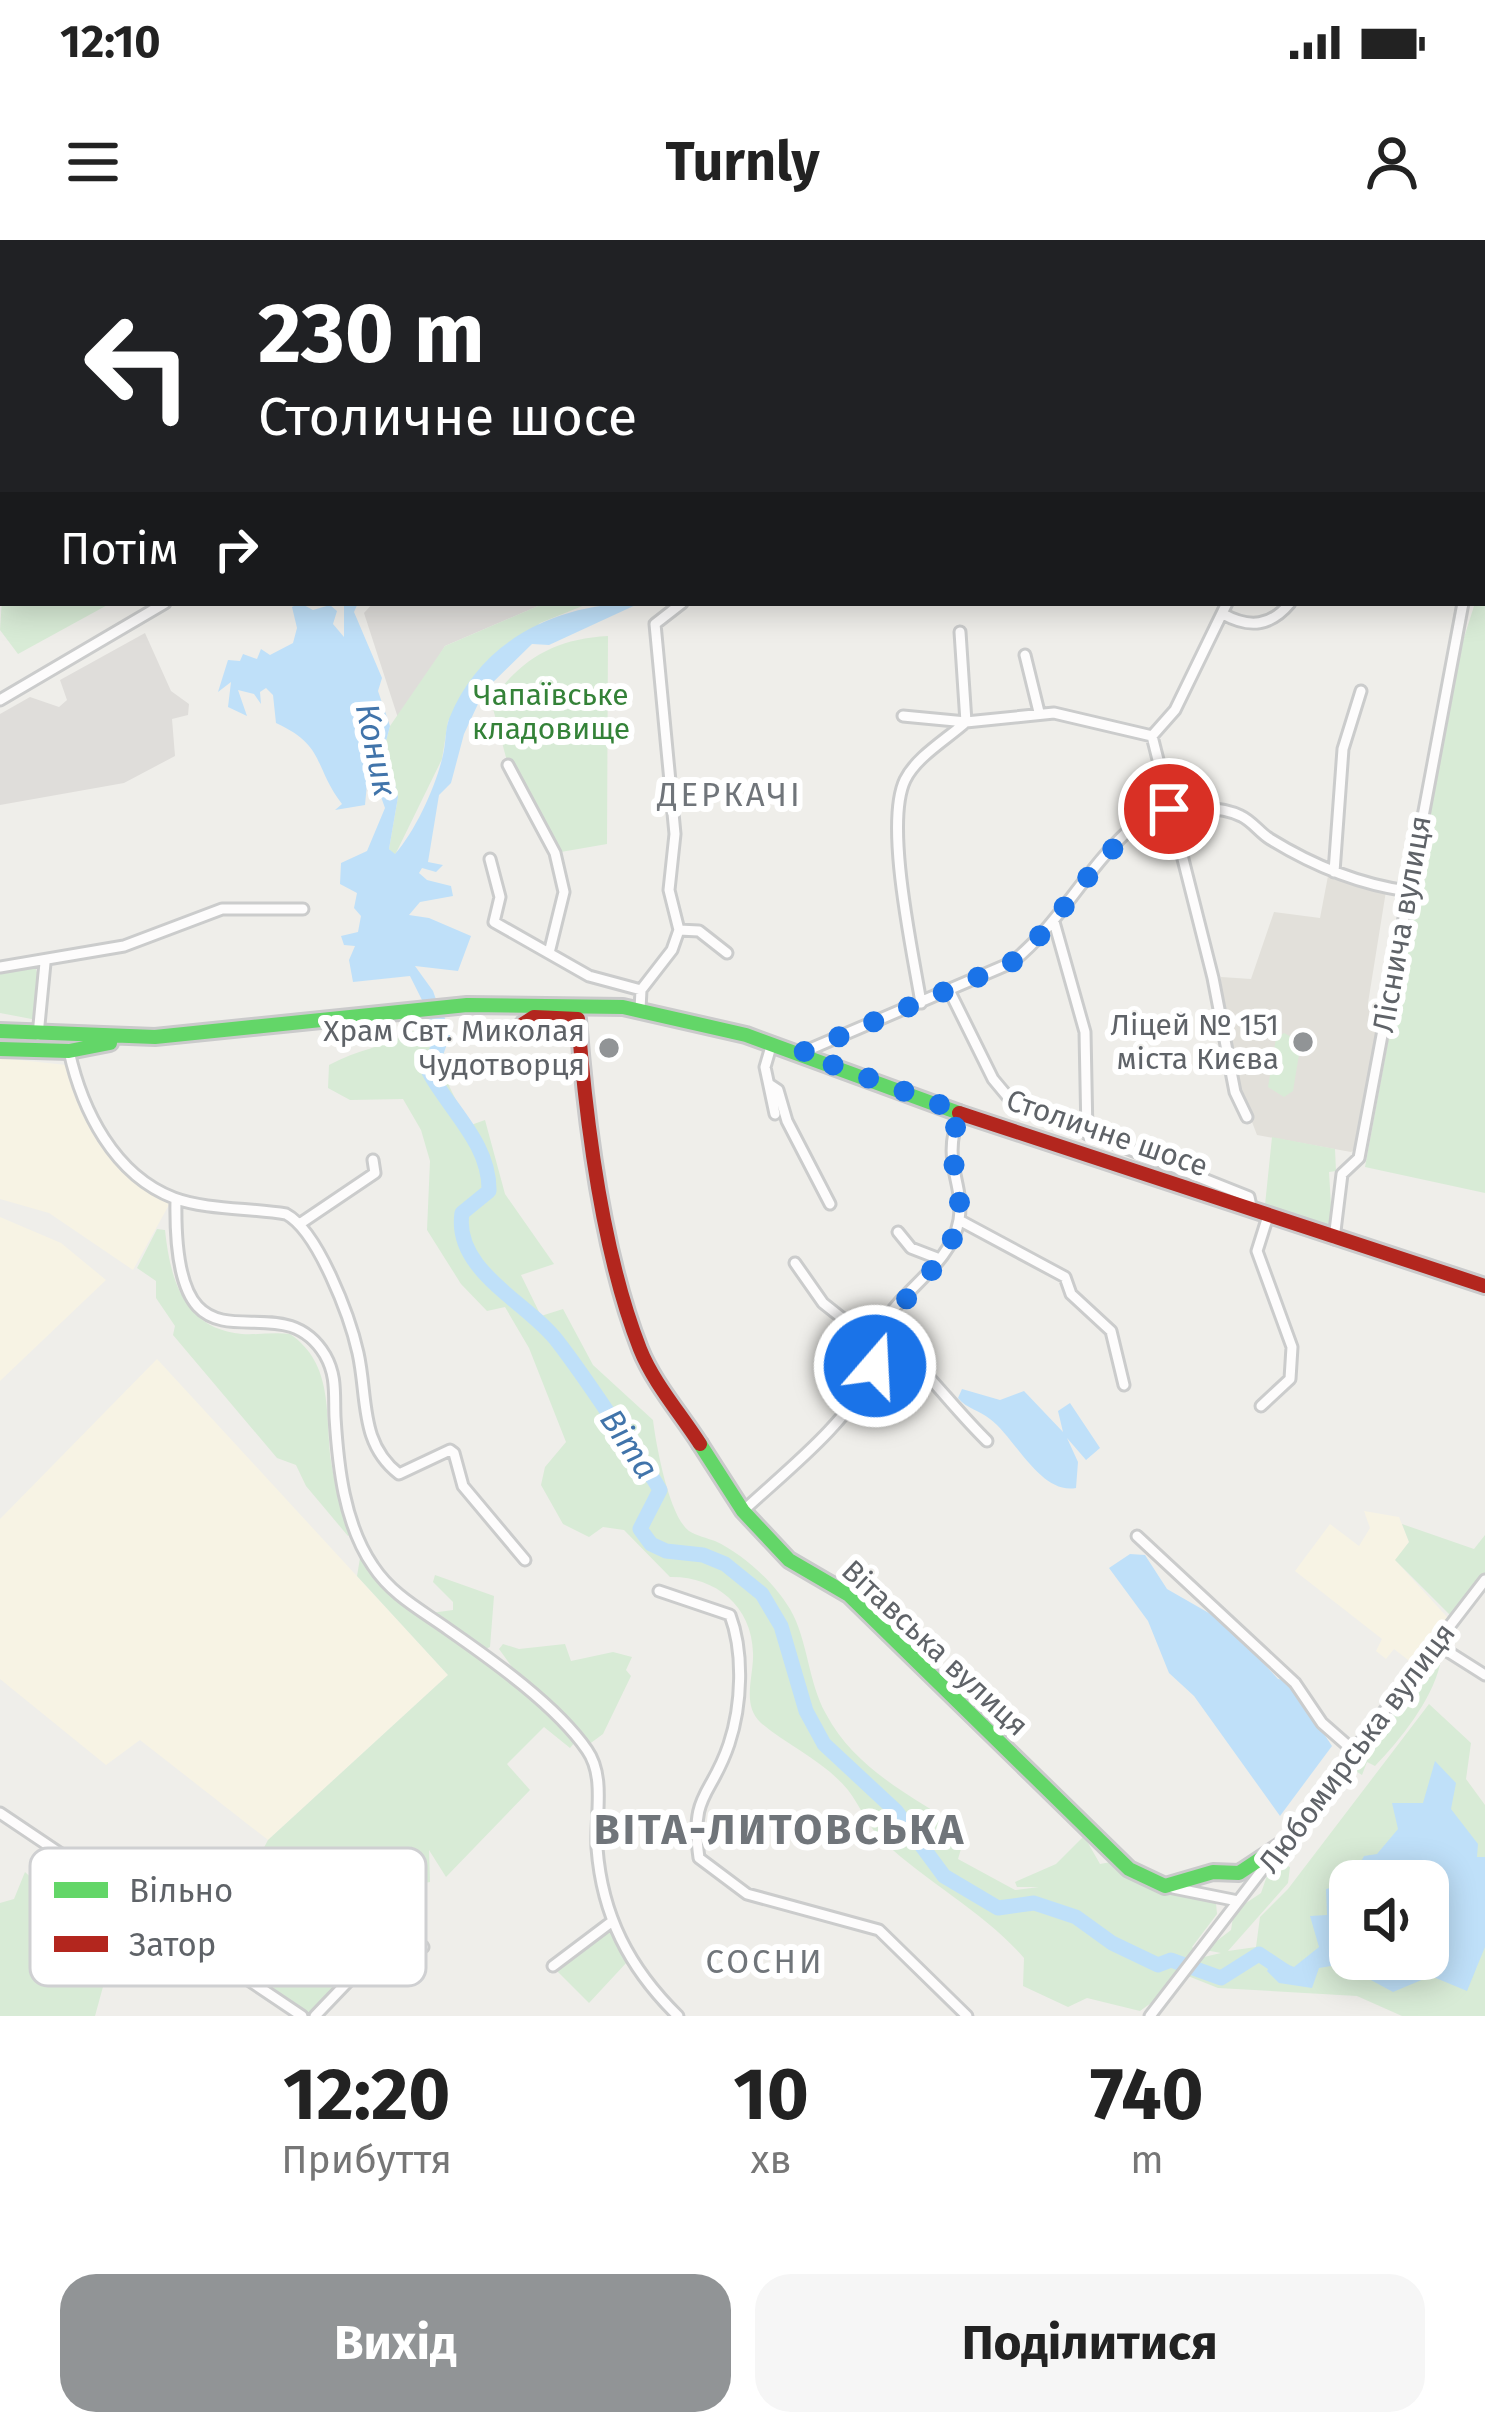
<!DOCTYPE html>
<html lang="uk">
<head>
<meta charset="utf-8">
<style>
	:root { --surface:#fff; --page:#f6f6f6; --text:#222; --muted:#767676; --accent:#919496 }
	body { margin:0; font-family:"Fira Sans",sans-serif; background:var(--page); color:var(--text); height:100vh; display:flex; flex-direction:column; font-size:45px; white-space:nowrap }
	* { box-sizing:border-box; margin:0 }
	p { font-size:39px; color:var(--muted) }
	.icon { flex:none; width:66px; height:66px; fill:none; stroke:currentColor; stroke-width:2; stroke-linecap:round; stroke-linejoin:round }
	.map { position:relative; height:1776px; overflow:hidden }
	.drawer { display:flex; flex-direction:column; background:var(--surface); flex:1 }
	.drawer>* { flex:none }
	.top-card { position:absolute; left:0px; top:0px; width:1485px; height:366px; box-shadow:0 6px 30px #0003; background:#202124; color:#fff; overflow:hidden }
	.tools { position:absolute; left:1329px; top:1620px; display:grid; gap:24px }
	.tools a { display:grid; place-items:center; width:120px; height:120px; border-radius:24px; background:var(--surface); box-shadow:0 6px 30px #0003; font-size:60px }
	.pin { position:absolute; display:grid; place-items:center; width:102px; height:102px; color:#fff; margin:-51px; border:6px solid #fff; border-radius:50%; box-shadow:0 3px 12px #0007 }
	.me { position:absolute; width:132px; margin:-66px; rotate:19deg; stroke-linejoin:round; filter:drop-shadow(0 0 9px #0008) }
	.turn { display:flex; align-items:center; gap:42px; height:252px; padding:0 60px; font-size:54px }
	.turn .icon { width:156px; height:156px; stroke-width:2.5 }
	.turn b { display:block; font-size:84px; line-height:102px }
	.then { display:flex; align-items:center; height:114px; padding:0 60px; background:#0003; gap:24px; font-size:45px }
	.eta { display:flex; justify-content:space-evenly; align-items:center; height:204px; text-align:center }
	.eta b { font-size:72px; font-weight:700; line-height:84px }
	.button { display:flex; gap:24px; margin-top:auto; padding:24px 60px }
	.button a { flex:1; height:138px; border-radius:36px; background:var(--accent); color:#fff; font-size:48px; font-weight:700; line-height:138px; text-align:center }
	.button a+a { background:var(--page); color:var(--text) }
	.status { display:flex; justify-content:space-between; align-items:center; height:84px; padding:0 60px; background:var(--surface); direction:ltr }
	.status svg { height:33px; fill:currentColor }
	header { display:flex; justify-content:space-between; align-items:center; height:156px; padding:0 60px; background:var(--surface); font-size:54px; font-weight:700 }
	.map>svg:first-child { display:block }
</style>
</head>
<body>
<div class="status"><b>12:10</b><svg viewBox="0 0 49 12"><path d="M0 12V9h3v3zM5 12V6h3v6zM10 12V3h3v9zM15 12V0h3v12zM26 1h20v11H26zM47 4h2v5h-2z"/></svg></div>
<header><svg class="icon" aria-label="menu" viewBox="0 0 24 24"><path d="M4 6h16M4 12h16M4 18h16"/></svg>Turnly<svg class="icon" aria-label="person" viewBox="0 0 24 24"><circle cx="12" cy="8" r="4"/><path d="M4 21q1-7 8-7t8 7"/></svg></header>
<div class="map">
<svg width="1485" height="1776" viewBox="0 0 1485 1776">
	<rect width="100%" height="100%" fill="#efeeea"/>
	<!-- commercial -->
	<path fill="#f7f3e4" d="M0,818L67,825L84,873L117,926L170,963L133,1030L49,973L0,959Z
		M0,977L61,1003L106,1040L0,1141Z
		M157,1119L448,1435L268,1600L140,1500L106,1525L0,1439V1279Z
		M1364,1271L1399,1277L1409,1302L1396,1321L1448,1378L1412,1423L1394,1409L1386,1419L1376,1411L1382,1399L1295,1331L1330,1284L1359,1306L1370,1288Z"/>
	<!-- industrial -->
	<path fill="#dfddda" d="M373,363H545L445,406L399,481L364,373Z
		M145,393L171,451L189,464L188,475L172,479L175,516L124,543L0,565V474L30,457L59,467L67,460L60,440Z"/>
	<!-- education -->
	<path fill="#e2e0da" d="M1328,636L1386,651L1368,763L1379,785L1357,908L1351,912L1257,895L1239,848L1222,762L1221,737L1251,739L1274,672L1320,678Z"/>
	<!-- green -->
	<path fill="#d8ebd6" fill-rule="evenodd" d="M571,0H1081L1080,3Z
		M1485,333V953L1365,927L1460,410L1475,363H1482Z
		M3,343V363H111L18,414L0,390Z
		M545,363H590L540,383L448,481L442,519L395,615L389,609L398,557L385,505L390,486L445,406Z
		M608,396L607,604L555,613L508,525L491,461C522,418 555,399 608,396Z
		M21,722L35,727L40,740L37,780L0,773V727Z
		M412,791L448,793C435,833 452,852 471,885L485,880L505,954L554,1024L521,1035L541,1076L563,1069L593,1125L653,1180C656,1205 669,1276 689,1291C697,1296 707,1298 715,1301C743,1314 774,1342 790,1369C808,1400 808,1442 826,1474C857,1532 915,1557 966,1592L958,1619L1015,1650L1039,1647H1017L1015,1642L1056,1624L1084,1596L1100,1624L1111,1622L1163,1652L1216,1663L1217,1674L1192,1707L1204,1717L1221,1713L1205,1710L1231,1690L1234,1671L1261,1653L1269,1630L1280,1623L1290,1627L1288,1643L1228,1711L1256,1707L1260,1677L1288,1649L1429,1464L1471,1503L1466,1539L1485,1565V1776H1402L1357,1756L1218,1748L1188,1736L1140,1771L1087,1758L1068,1767L1023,1746L1024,1718C983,1671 930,1645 884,1602C868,1587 861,1567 848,1550C824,1521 788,1506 761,1483C741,1465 754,1436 753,1413C752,1365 714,1336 670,1337L624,1290L603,1287L589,1297L563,1284L541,1245L545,1227L566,1202L529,1108L505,1067L487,1071L461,1044L427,990L430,921L421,890L403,859L350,860L328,848L329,825C356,810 385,807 412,791ZM1350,1641H1428V1719H1350Z
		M1284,793L1301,802L1293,851L1284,857L1268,847L1276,798Z
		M1272,897L1335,909L1336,931L1329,932L1332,982L1327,985L1265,965Z
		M157,989L165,990C170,1039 184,1089 242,1094C258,1095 274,1092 290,1094C334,1124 325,1174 331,1221C335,1246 342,1269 352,1293L348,1296L306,1246L296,1225L277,1218L173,1095L175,1086L156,1058V1041L137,1028Z
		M1402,1284L1474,1309L1485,1295V1333L1452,1377L1395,1320L1409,1302Z
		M362,1306L391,1354L513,1440L575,1502L570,1508L544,1487L507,1524L530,1550L446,1637L429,1610L430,1642L413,1645C376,1614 328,1646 289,1668L337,1748L308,1776L181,1691L260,1615L268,1600L448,1435L357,1336Z
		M435,1335L494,1356L490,1407L481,1411L431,1373L453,1370V1362L433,1342Z
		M503,1404L519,1409L565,1404L571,1421L613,1412L632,1417L626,1430L631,1436L603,1494L588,1505L517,1434L499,1409Z
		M1434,1417L1432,1423L1440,1425C1431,1461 1401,1499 1375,1526L1367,1522L1362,1535L1351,1528C1366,1516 1368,1492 1389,1480L1388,1473C1399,1460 1416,1452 1423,1436L1418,1434Z
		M25,1632L60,1664L71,1686H106L120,1702L103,1701L100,1712L68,1706L73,1717L61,1725L70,1735L84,1727L107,1732L95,1776H0V1663L14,1659Z
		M610,1691L628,1721L589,1763L557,1731Z"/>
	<!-- water -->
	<path fill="#bfe0f9" d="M300,363L313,370L330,365L337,371L333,384L344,397V363H358L354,372L382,438L378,451L390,486L385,505L398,557L389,609L395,614C416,590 436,546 443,515C446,503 445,490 449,479C481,399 558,363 640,363L549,405L532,404L484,451L464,494L451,543L439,555L428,622L443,625L436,632L422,628L419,633L427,640L451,646L453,656L420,662L409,675L429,678L471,696L458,731L415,726L433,751L448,793L438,792L410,736L353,742L349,720L355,706L344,705L341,696L358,692L361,676L354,668L357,653L340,644L341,623L367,611L385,568L369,523L365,565L335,570L342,564C313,526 326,506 276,483L273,455L266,448L260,452L261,464L254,454L238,450L247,476L228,467L231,442L218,452L228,420L240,421L243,414L257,419L261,409L270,415L293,403L297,388L292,367Z
		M962,1149L1000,1160L1024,1151L1063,1192L1058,1171L1070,1163L1100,1208L1086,1220L1067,1198L1078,1222L1076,1248C1040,1255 1014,1196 990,1179C979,1170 967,1169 958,1158Z
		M1130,1314L1145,1315L1167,1349L1228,1384L1278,1439L1289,1441L1332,1506L1280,1576L1194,1456L1169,1433L1148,1381L1109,1328Z
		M1435,1521L1456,1543L1451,1569L1478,1604L1477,1617H1485V1707L1467,1751L1431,1736L1393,1752L1369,1739L1366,1719H1428V1641H1351L1364,1616L1377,1614L1398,1589L1392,1563H1423Z
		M1350,1643V1712L1337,1725L1319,1728L1312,1748L1279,1743L1267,1731L1274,1719L1294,1727L1319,1707L1310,1676L1327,1675L1326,1649Z"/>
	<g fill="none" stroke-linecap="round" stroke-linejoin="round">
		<!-- river -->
		<path stroke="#bfe0f9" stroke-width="15" d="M435,774L443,793L429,832C450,871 490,904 489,951L462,973C453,1031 529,1063 558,1102C592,1146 622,1195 654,1240L660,1250L640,1289L651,1304L666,1311L703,1315L725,1324L762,1354L781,1386L806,1471L824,1504L896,1571L944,1636L998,1668L1034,1663L1076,1677L1112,1703L1158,1725L1171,1720L1221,1738L1259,1714L1286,1732"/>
		<defs>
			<path id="street" d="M102,0L103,3
				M781,3L784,0
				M0,65L3,66
				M0,218L3,216
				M1482,283H1485
				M1482,315L1485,309
				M1223,374C1250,389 1271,386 1290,363
				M960,392L966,482
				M1025,415L1039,472
				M0,460L165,363
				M903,476L966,482L1054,473L1152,496L1175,470L1227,363
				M1152,496L1213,738L1235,852L1247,877
				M508,525L555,613L564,652L549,713
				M490,619L500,657L494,682L589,736L641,750
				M1334,632L1343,509L1361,451
				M1054,682L1085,792L1087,894
				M679,690L699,691L727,713
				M0,727L124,706L222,669H303
				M949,750L993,839L1013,863L1249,957L1252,971
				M921,763C913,713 884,584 905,540C916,517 947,499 966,482
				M640,769L641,750L672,710L679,690L669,650L675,594L655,384L682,363
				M38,795L45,723
				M772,803L765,827L775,874
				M69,811C82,870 114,935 174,958C206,970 251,968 286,974C318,991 350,1077 358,1113C368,1158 359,1203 399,1234L450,1210L454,1213L463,1246L525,1320
				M801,813L1011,723C1058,686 1084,632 1127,592C1152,570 1211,561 1241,576C1252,581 1260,593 1270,599C1312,625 1358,644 1407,651
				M769,844L778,850L787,881L830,964
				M176,959C172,1160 275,1032 325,1115C337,1136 334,1154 335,1177C338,1226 344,1284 373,1326C392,1355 421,1370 449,1390C492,1420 557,1466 587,1510C606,1537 595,1577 597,1608C602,1675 629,1728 678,1776
				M959,980L1065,1037L1071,1054L1111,1091L1124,1145
				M301,983L375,933L373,920
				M898,992L911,1008L937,1018
				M1334,999L1342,934L1359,918L1463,363
				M795,1023L823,1063L877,1106
				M881,1092C922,1123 950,1165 987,1201
				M1261,1166L1290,1139L1292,1107L1257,1011L1268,976
				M743,1271C787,1230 847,1184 874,1129C880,1116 876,1098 883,1084C902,1050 952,1023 959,980C965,941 940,924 960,872
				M1137,1296L1295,1443L1322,1483L1355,1512
				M659,1351L730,1375C744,1412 742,1465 729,1504C711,1558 690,1552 699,1618L747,1654L879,1690L967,1776
				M1436,1404L1485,1435
				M0,1573L302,1776
				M1173,1648L1238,1661
				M553,1726L610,1683
				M315,1776L381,1707L399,1697L423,1707
				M1150,1776L1485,1340"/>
			<path id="fast" d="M0,791L155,797L467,765L623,767L746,795L959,873
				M0,809L69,811L110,803
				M700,1204L743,1271L789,1320L849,1355L1129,1629L1165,1646L1213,1632L1239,1633L1289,1600"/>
			<path id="jam" d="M523,784L534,777L578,779C586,882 602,1012 640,1109C653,1142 680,1173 700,1204
				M959,873L1485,1046"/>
		</defs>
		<!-- street casing -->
		<use href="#street" stroke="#cbcccc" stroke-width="15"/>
		<!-- fast casing -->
		<use href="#fast" stroke="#cacacb" stroke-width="20"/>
		<!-- jam casing -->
		<use href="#jam" stroke="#cacacb" stroke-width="20"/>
		<!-- street -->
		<use href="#street" stroke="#fdfcfc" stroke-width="9"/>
		<!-- fast -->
		<use href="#fast" stroke="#63d668" stroke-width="14"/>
		<!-- jam -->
		<use href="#jam" stroke="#b3261e" stroke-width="14"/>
	</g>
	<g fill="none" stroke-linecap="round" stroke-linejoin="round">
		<!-- route -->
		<path stroke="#1a73e8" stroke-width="21" stroke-dasharray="0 37.8" d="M875,1126C880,1061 943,1041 958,983C966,949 942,922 960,872L801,813L1011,723C1069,677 1100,598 1169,569"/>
	</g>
	<!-- markers -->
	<g fill="#919496" stroke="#fff" stroke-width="4.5">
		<circle cx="1303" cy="802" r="12"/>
		<circle cx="609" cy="808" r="12"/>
	</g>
	<g text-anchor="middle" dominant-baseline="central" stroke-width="12" stroke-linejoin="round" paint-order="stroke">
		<!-- park labels -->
		<g font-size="30" fill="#348238" stroke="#fff">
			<text x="551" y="455">Чапаївське<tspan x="551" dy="34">кладовище</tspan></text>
		</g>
		<!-- street labels -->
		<g font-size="30" fill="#5f6368" stroke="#fff">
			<text transform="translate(1402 684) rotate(-80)">Ліснича вулиця</text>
			<text transform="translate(1107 893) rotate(19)">Столичне шосе</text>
			<text transform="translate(935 1408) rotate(43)">Вітавська вулиця</text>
			<text transform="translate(1357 1508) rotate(-53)">Любомирська вулиця</text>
		</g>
		<!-- poi labels -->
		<g font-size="30" fill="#5f6368" stroke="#fff" text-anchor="end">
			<text x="1279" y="785">Ліцей № 151<tspan x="1279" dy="34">міста Києва</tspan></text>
			<text x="585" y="791">Храм Свт. Миколая<tspan x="585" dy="34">Чудотворця</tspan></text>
		</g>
		<!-- water labels -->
		<g font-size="33" font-style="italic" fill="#4174aa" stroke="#fff">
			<text transform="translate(376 510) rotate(78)">Коник</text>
			<text transform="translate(629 1204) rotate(56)">Віта</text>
		</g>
		<!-- neighbourhood labels -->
		<g font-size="33" letter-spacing="3" fill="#70757a" stroke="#fff">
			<text x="730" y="555">ДЕРКАЧІ</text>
			<text x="765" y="1722">СОСНИ</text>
		</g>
		<!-- district labels -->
		<g font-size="42" font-weight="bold" letter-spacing="3" fill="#70757a" stroke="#fff">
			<text x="780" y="1590">ВІТА-ЛИТОВСЬКА</text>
		</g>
	</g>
	<!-- legend -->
	<rect x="30" y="1608" width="396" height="138" rx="18" fill="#fff" stroke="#cfd0d2" stroke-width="3"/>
	<rect x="54" y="1642" width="54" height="16" fill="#63d668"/>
	<rect x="54" y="1696" width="54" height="16" fill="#b3261e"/>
	<g font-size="33" fill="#5f6368">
		<text x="129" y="1662">Вільно</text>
		<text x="129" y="1716">Затор</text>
	</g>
</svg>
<div class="tools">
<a><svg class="icon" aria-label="sound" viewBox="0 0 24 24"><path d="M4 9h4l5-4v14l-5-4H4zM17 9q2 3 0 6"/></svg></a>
</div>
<div class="pin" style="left:1169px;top:569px;background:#d93025"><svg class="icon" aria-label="arrive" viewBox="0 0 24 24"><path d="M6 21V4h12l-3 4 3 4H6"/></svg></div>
<svg class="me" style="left:875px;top:1126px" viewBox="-20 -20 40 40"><circle r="17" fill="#1a73e8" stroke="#fff" stroke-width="3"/><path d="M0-11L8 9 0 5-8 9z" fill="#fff"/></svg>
<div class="top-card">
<div class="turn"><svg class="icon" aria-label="left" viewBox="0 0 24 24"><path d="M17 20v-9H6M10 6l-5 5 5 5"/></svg><div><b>230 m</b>Столичне шосе</div></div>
<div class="then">Потім<svg class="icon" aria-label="right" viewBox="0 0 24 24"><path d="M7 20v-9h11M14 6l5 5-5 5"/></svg></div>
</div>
</div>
<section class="drawer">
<div class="eta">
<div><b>12:20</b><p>Прибуття</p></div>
<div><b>10</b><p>хв</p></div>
<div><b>740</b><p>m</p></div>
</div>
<div class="button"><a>Вихід</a><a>Поділитися</a></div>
</section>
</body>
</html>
